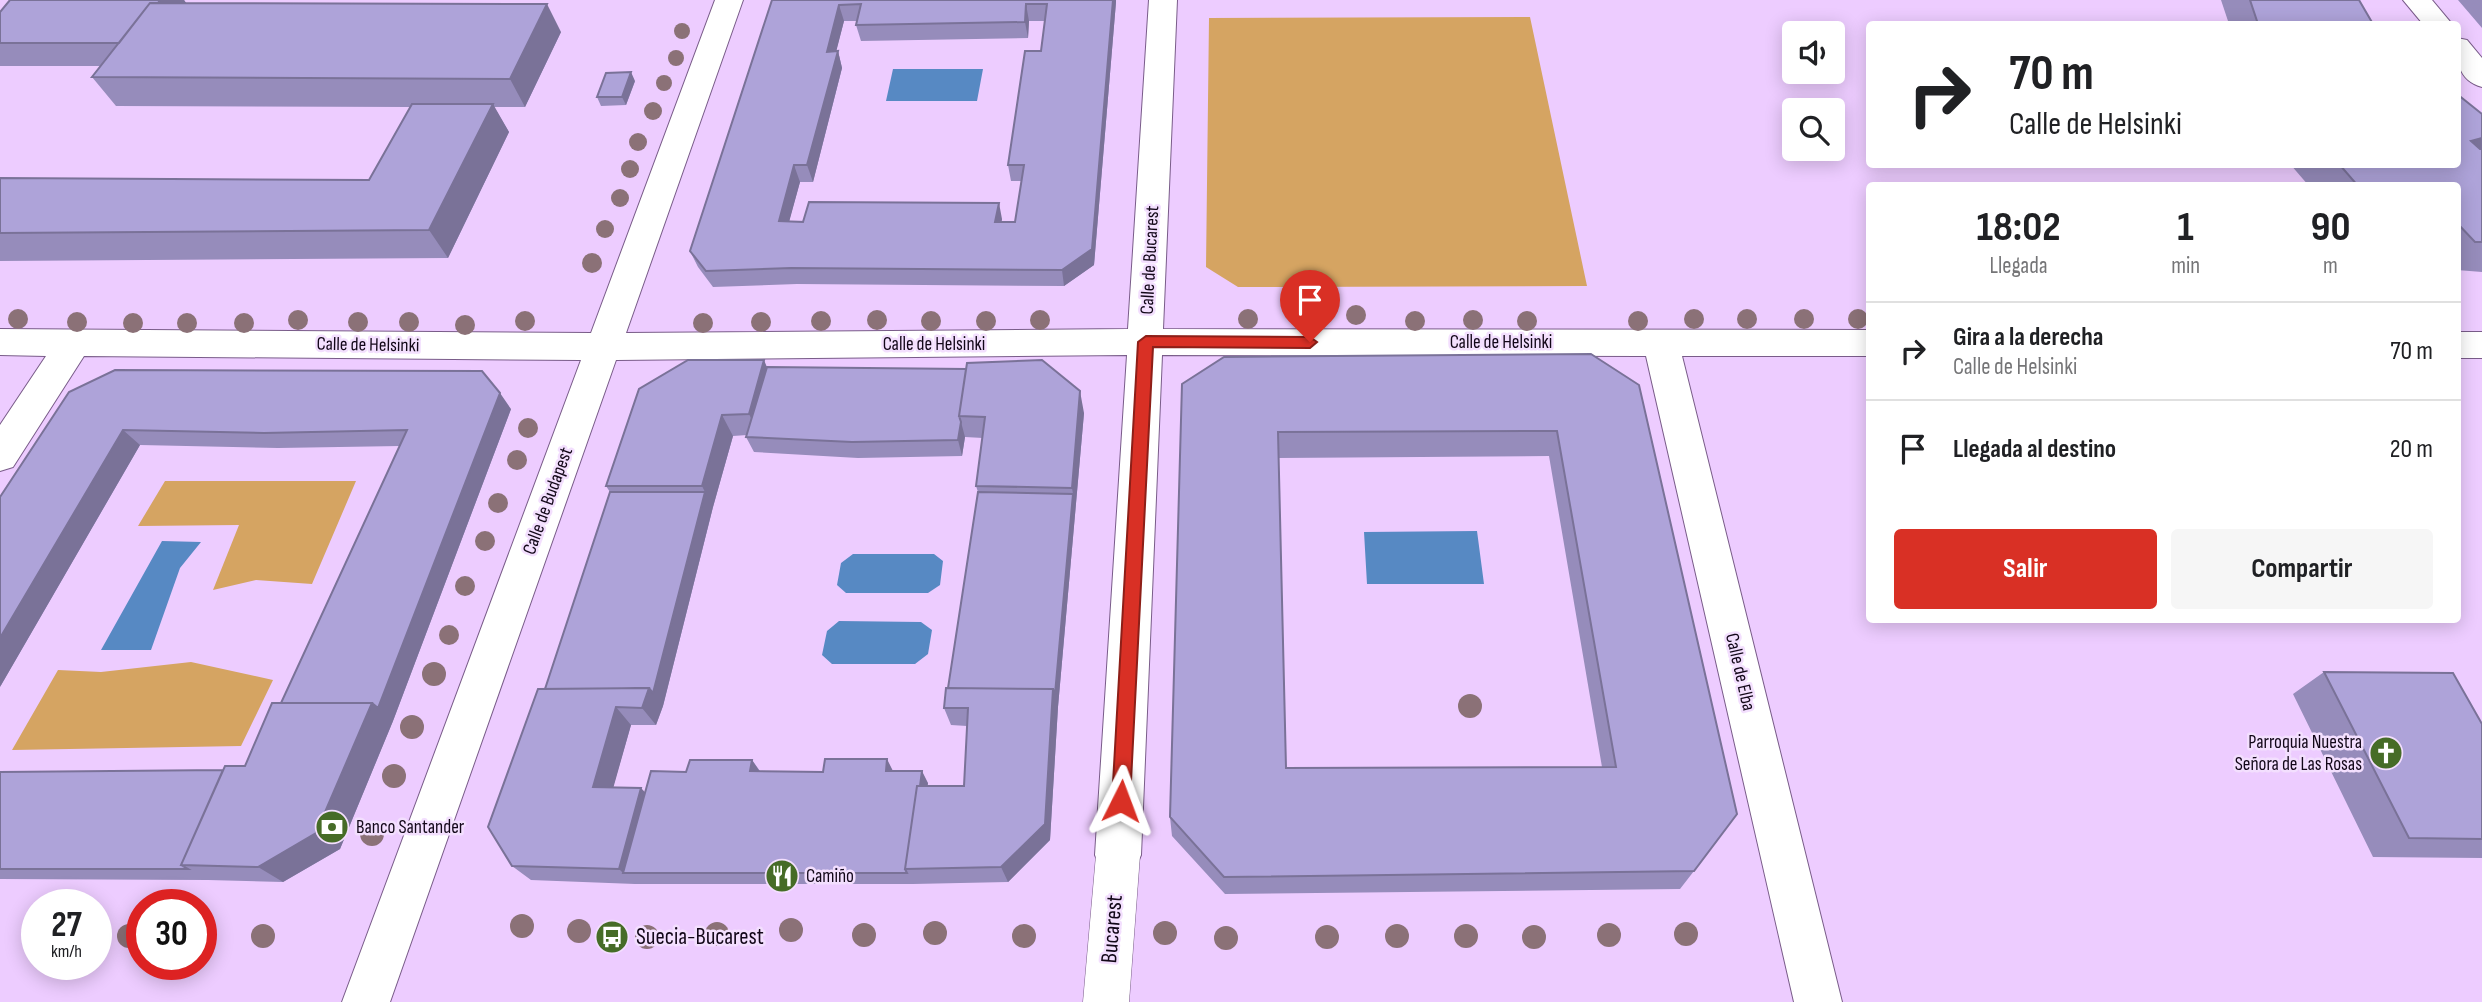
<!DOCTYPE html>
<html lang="es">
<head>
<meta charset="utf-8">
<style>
	:root { --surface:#fff; --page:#f6f6f6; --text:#202124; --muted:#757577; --line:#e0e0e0; --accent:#d93025 }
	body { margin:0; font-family:"Sofia Sans Condensed",sans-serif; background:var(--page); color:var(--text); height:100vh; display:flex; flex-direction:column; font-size:26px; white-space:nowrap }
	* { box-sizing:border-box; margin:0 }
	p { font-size:23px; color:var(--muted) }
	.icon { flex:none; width:38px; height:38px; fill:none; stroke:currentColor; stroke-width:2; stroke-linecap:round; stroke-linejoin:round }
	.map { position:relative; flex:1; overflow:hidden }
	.side { position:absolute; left:1866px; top:182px; width:595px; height:441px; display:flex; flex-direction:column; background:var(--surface); border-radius:7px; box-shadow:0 4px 18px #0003 }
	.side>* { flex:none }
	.guide { position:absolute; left:1866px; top:21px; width:595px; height:147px; border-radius:7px; box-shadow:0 4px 18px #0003; background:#fff; color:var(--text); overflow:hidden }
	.fabs { position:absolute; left:1782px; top:21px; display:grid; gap:14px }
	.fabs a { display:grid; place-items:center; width:63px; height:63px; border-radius:7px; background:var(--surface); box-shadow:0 4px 18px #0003; font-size:35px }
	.speed { position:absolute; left:21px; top:889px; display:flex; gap:14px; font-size:35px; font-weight:700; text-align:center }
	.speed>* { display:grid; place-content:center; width:91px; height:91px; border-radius:50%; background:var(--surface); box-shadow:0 4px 18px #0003; line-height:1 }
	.speed small { font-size:18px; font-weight:400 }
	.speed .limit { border:10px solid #d22; background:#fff; color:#111 }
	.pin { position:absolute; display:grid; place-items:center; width:60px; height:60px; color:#fff; margin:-72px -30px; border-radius:50% 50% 50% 0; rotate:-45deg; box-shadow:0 0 7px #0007 }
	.pin .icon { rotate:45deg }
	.me { position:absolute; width:77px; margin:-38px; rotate:3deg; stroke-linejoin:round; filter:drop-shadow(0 0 5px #0008) }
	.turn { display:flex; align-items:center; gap:24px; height:147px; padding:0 28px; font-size:32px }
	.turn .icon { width:91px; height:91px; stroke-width:2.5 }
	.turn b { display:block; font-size:49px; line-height:60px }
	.eta { display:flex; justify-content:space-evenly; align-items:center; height:119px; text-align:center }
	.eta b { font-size:42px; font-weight:700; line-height:49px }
	.cta { display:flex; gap:14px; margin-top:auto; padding:14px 28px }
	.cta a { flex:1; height:80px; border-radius:7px; background:var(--accent); color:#fff; font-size:28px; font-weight:700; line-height:80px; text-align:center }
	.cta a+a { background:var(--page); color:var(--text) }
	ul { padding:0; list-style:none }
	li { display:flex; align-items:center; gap:21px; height:98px; padding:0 28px; border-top:2px solid var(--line) }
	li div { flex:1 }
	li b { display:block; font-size:26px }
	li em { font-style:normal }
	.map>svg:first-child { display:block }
</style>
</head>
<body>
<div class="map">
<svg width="2482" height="1002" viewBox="0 0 2482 1002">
	<rect width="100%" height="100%" fill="#edccff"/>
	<!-- green -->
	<path fill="#d5a462" d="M1530,17L1587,286L1238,287L1206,267L1209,18Z
		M165,481H356L312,584L256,580L213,590L239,525L138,526Z
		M191,662L273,680L241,746L12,750L58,670L101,672Z"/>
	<!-- water -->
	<path fill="#5789c3" d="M893,69H983L977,101H886Z
		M1477,531L1484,584H1367L1364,532Z
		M162,541L201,542L180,568L151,650H101Z
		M853,554H934L943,561L940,585L928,593H846L837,585L841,563Z
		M839,621L921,622L932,630L928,654L915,664H832L822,655L827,631Z"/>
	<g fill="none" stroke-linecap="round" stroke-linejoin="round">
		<defs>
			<path id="pedestrian" d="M1118,834L1133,840L1140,855L1129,1002H1083L1096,855L1103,840Z"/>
			<path id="minor" d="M715,0H743L626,333L1128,329L1149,0H1177L1163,329L1869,330V356H1682L1842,1002H1794L1646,356L1162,355L1141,855L1134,871L1118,877L1102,871L1095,855L1127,355L616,360L390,1002H342L581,360L84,356L13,467L0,471V425L46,356L0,355V329L591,333Z
				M2403,0H2432L2452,24H2423Z
				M2457,38L2467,40L2482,58V87C2457,80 2457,60 2457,38Z
				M2457,332H2482V358H2457Z"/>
		</defs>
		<!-- pedestrian casing -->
		<use href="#pedestrian" stroke="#795c89" stroke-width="1"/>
		<!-- minor casing -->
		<use href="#minor" stroke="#795c89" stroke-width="2"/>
		<!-- pedestrian -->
		<use href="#pedestrian" fill="#fff" fill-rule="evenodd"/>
		<!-- minor -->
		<use href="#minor" fill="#fff" fill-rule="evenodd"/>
	</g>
	<!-- trees -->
	<g fill="#8b7177">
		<circle cx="682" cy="31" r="8"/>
		<circle cx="676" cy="58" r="8"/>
		<circle cx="664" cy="83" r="8"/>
		<circle cx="653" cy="111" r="9"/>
		<circle cx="638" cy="142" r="9"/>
		<circle cx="630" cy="169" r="9"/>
		<circle cx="620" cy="198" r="9"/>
		<circle cx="605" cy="229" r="9"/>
		<circle cx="592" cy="263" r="10"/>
		<circle cx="1356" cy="315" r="10"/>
		<circle cx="18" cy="319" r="10"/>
		<circle cx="1248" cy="319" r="10"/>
		<circle cx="1694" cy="319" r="10"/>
		<circle cx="1747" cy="319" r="10"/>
		<circle cx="1804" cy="319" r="10"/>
		<circle cx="1858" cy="319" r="10"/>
		<circle cx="298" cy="320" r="10"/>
		<circle cx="877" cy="320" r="10"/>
		<circle cx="1040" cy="320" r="10"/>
		<circle cx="1473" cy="320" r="10"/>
		<circle cx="525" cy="321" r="10"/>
		<circle cx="821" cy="321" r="10"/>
		<circle cx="931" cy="321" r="10"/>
		<circle cx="986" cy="321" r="10"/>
		<circle cx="1415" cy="321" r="10"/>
		<circle cx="1527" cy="321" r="10"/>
		<circle cx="1638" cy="321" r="10"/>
		<circle cx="77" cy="322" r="10"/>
		<circle cx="358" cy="322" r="10"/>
		<circle cx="409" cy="322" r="10"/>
		<circle cx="761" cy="322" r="10"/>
		<circle cx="133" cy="323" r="10"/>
		<circle cx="187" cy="323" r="10"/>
		<circle cx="244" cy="323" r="10"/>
		<circle cx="703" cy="323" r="10"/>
		<circle cx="465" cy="325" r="10"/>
		<circle cx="528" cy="428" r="10"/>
		<circle cx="517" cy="460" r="10"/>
		<circle cx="498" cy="503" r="10"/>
		<circle cx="485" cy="541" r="10"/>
		<circle cx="465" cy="586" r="10"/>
		<circle cx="449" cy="635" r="10"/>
		<circle cx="434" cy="674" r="12"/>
		<circle cx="1470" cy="706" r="12"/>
		<circle cx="412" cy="727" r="12"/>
		<circle cx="394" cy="776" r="12"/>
		<circle cx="372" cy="834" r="12"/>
		<circle cx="522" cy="926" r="12"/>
		<circle cx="791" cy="930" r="12"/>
		<circle cx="579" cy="931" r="12"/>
		<circle cx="935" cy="933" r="12"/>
		<circle cx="1165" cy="933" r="12"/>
		<circle cx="717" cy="934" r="12"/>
		<circle cx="1686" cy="934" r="12"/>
		<circle cx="864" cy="935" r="12"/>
		<circle cx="1609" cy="935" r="12"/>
		<circle cx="129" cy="936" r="12"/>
		<circle cx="263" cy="936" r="12"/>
		<circle cx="1024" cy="936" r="12"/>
		<circle cx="1397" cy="936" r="12"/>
		<circle cx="1466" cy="936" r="12"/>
		<circle cx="647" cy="937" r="12"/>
		<circle cx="1327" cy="937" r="12"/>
		<circle cx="1534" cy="937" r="12"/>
		<circle cx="1226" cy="938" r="12"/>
	</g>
	<!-- wall -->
	<path fill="#968cbb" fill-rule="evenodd" d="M184,0L186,3L561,32L525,107H494L509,132L448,258L0,261V178L369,180L411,107L116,106L92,77L101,66H0V12Z
		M772,0L1116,2L1094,265L1064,286L797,284L713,287L698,267L690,251ZM844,21H857L856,25L861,41L1028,38L1029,21H1045L1041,51L1008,165L1011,181H1022L1015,222H1001L1002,219L789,221L800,182H813L842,68L838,51H836Z
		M2221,0H2359L2373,24H2229Z
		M2458,0H2482V28Z
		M635,81L626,105L601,106L597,97Z
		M2482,114V272L2457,270V186H2309L2290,164H2457Z
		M1591,354L1694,871L1680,889L1225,894L1172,836L1170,817L1182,384ZM1549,456L1602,767L1286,768L1278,458Z
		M767,367L1084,413L1058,707L1050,840L1008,882L913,884H635L531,880L512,866L545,689L610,492L606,486ZM747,435L746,437L754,452L858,458L962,456L965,437L983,438L976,486L978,492L948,688L944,708L951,725L967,726L964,786H927L928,783L893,771H760L752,760L686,772L645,792L613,787L631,725H656L663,706L713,507L733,436Z
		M115,370L511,409L393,721L340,849L283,882L208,880L0,879V772L223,770L245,766L281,703L400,446L278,448L140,445L0,687Z
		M2324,672L2482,724V858L2373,857L2293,694Z"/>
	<!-- shaded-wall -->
	<path fill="#7a7298" d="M160,0H184L189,7L128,43Z
		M1113,0H1116V2L1094,265L1064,286L1062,270Z
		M547,4L561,32L525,107L510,79Z
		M1026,4L1029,21L1028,38L1025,22Z
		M839,5L844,21L832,68L827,52Z
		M838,51L842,68L813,182L807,165Z
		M631,72L635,81L626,105L622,97Z
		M493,104L509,132L448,258L429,230Z
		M2482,138V157L2471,141Z
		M794,165L800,182L785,237L779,221Z
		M999,203L1002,219L999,238L995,222Z
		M764,360L773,382L759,435L749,414Z
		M1080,391L1084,413L1058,707L1050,840L1008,882L1001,867L1053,689L1073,494L1072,488Z
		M500,393L511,409L393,721L340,849L283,882L258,867Z
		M722,415L733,436L713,507L663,706L656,725L642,708L705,492L702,486Z
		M961,422L965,437L962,456L958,440Z
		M123,430L140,445L0,687V638Z
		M616,707L631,725L609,803L593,787Z
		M887,759L893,771H886Z
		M752,760L760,772L750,771Z
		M922,771L928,783L916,869H908Z
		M641,788L656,804L623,873L619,869Z"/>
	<!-- building -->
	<path fill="#aea3d9" stroke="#7a7298" stroke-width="2" fill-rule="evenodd" d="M10,0H160L158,3H150L119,43H0V12Z
		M772,0H1113L1092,249L1062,270L791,268L706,271L690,251ZM861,4L856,25L1025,22L1026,4H1047L1041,51H1025L1008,165H1024L1015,222H995L999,203L809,202L803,222L779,221L794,165H807L838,51L827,52L839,5Z
		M2250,0H2359L2373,24H2258Z
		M150,3L547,4L510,79L92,77Z
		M631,72L622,97H597L606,73Z
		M2457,94L2482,114V138L2471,141L2480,149H2482V242H2475L2457,223V186H2358L2339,164H2457Z
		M412,104H493L429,230L0,233V178L369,180Z
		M1591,354L1639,385L1737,814L1694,871L1224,877L1170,817L1182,384L1224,357ZM1557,431L1616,767L1286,768L1278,432Z
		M688,360H764L749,414L722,415L702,486H606L639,389Z
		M1042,360L1080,391L1072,488L976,486L985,417L959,416L967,363Z
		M767,367L966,369L959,416L961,422L958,440L852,442L746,437Z
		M115,370L482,371L500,393L378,708L372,703H281L407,430L264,433L123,430L0,638V497L69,392Z
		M610,492H705L653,693L649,688L545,689Z
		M978,492L1073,494L1055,694L1053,689L948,688Z
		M2324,672L2453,673L2482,724V839L2409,838Z
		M649,688L642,708L616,707L593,787L641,788L619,869L512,866L488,827L538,689Z
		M946,688L1053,689L1045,824L1001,867L905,869L917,786H964L968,708H944Z
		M272,703H372L316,833L258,867L181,865L225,766H245Z
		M825,759H887L886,771H922L920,786H917L905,869L907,873H623L651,771L686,772L690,760H752L750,771L823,772Z
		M223,770L181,865L188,869H0V772Z"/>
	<!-- route -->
	<path fill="#d93025" stroke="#8d1f18" stroke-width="2" d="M1146,336L1310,337L1317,342L1310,348L1153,347L1130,801L1128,807L1121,810L1115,807L1112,801L1138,342Z"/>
	<!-- icons -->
	<defs>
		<symbol id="church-disc" viewBox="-11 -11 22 22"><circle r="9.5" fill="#466c27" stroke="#f3dffe"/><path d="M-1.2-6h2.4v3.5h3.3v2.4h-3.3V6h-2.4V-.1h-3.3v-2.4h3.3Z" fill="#fff"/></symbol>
		<symbol id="bank-disc" viewBox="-11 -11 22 22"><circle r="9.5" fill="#466c27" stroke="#f3dffe"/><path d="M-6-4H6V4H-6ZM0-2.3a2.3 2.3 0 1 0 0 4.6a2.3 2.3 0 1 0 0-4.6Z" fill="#fff"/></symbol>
		<symbol id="restaurant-disc" viewBox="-11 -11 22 22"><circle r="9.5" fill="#466c27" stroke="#f3dffe"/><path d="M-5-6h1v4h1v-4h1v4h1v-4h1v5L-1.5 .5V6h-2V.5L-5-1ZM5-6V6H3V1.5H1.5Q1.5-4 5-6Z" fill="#fff"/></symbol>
		<symbol id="bus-disc" viewBox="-11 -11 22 22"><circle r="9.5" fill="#466c27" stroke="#f3dffe"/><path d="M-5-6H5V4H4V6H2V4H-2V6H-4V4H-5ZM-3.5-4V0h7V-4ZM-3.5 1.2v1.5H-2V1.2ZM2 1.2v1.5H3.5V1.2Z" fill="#fff"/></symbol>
	</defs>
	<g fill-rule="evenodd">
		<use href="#church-disc" x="2367" y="734" width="38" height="38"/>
		<use href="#bank-disc" x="313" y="808" width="38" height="38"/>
		<use href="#restaurant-disc" x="763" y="857" width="38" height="38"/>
		<use href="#bus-disc" x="593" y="918" width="38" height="38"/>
	</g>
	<g text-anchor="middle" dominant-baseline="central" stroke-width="5" stroke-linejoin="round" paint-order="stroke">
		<!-- street labels -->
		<g font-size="19" fill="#120718" stroke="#f3dffe">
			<text transform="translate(1150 260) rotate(-87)">Calle de Bucarest</text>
			<text x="1501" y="342">Calle de Helsinki</text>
			<text x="934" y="344">Calle de Helsinki</text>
			<text transform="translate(368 345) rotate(1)">Calle de Helsinki</text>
			<text transform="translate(548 501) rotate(-70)">Calle de Budapest</text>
			<text transform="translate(1740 672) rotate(77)">Calle de Elba</text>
		</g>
		<!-- poi labels -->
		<g font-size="19" fill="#120718" stroke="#f3dffe" text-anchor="start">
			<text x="2362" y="742" text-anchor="end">Parroquia Nuestra<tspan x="2362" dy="22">Señora de Las Rosas</tspan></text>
			<text x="356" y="827">Banco Santander</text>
			<text x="806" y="876">Camiño</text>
		</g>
		<!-- near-street labels -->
		<g font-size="23" fill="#120718" stroke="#f3dffe">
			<text transform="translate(1112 929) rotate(-85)">Bucarest</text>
		</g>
		<!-- near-poi labels -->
		<g font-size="23" fill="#120718" stroke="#f3dffe" text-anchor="start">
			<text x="636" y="937">Suecia-Bucarest</text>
		</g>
	</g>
</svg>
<div class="fabs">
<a><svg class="icon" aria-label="sound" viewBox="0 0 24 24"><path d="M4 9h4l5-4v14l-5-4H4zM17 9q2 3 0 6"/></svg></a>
<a><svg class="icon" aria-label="search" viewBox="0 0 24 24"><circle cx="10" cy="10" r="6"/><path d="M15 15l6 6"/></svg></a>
</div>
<div class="speed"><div>27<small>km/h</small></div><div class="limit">30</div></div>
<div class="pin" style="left:1310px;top:342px;background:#d93025"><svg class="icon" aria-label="arrive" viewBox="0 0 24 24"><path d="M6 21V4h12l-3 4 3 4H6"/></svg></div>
<svg class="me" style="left:1121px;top:801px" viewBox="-20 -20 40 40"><path d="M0-17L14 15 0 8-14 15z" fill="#d93025" stroke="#fff" stroke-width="4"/></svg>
<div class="guide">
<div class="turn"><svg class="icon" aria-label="right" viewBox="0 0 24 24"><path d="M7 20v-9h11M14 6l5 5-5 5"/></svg><div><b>70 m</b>Calle de Helsinki</div></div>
</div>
<section class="side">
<div class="eta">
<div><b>18:02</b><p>Llegada</p></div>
<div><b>1</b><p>min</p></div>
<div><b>90</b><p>m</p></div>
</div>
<ul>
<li><svg class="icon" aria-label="right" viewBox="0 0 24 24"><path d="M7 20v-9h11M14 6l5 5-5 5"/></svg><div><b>Gira a la derecha</b><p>Calle de Helsinki</p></div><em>70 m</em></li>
<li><svg class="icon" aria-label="arrive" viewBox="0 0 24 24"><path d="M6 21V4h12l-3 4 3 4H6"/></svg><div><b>Llegada al destino</b></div><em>20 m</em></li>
</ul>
<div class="cta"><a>Salir</a><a>Compartir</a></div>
</section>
</div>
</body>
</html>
